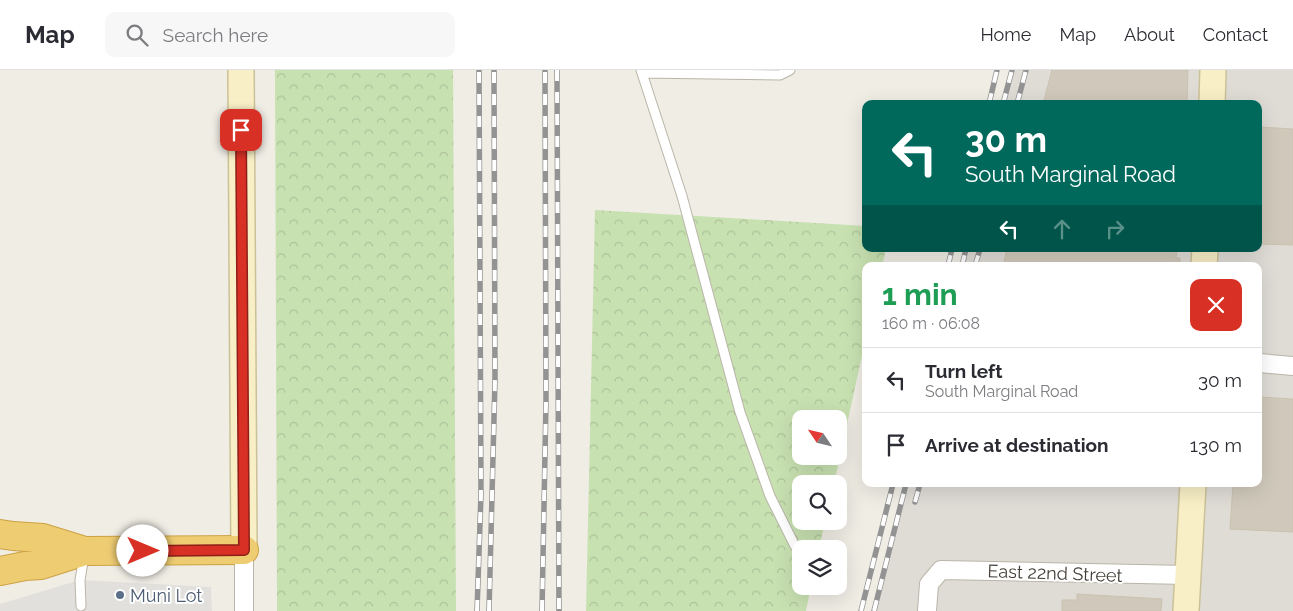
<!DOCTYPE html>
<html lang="en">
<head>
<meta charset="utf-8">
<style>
	:root { --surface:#fff; --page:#f7f7f7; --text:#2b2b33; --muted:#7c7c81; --line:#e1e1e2 }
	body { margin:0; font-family:Raleway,sans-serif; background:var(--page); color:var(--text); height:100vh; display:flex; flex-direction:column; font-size:19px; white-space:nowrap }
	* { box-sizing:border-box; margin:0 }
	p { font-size:16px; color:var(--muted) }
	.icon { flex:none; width:28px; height:28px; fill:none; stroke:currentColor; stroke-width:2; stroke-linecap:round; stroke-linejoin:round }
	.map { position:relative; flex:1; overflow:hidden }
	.panel { position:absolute; left:862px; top:192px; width:400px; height:225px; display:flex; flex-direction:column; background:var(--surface); border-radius:10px; box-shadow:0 5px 20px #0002 }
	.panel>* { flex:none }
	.hud { position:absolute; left:862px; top:30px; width:400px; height:152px; border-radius:10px; box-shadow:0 5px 20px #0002; background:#00695c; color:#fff; overflow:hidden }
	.needle { width:32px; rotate:305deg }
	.buttons { position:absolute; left:792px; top:340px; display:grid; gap:10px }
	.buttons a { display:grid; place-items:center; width:55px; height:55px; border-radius:10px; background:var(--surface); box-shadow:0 5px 20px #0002; font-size:25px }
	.pin { position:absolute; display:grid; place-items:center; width:42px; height:42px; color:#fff; margin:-21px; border-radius:10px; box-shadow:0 2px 8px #0006 }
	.me { position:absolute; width:55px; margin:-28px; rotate:90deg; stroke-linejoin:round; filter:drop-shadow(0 0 4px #0008) }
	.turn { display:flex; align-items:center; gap:18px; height:105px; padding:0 20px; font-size:22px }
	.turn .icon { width:65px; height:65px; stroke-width:2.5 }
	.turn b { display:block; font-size:35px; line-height:42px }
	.lanes { display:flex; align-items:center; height:48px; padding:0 20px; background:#0003; justify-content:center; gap:25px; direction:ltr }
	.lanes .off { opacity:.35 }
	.round { display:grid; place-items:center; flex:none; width:52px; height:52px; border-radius:10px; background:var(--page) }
	.head { display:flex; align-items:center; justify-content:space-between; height:85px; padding:0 20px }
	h1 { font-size:30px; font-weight:700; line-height:38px; color:#1e9e55 }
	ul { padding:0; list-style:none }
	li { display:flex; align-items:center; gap:15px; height:65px; padding:0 20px; border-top:1px solid var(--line) }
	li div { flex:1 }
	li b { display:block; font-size:19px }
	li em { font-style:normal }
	header { display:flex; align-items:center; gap:30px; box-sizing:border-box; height:70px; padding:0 25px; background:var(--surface); border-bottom:1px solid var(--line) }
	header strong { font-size:24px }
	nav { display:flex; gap:28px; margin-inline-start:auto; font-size:18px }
	.search { width:350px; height:45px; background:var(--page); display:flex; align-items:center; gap:12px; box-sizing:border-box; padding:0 18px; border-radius:10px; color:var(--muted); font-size:19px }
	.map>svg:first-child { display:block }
</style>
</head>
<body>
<header>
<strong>Map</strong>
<div class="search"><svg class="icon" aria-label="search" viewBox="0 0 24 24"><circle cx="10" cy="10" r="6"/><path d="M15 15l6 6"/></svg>Search here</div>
<nav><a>Home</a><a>Map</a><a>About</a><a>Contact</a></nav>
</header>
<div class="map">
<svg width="1293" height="541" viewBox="0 0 1293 541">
	<defs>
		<pattern id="forest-crowns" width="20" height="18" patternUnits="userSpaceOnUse" patternTransform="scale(1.25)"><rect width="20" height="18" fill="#c8e1b1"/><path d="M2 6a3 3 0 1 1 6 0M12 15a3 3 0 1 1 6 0" fill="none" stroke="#adc299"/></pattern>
	</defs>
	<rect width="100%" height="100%" fill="#f0ede5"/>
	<!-- industrial -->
	<path fill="#dfdcd6" d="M1012,0H1293V541H874L906,414H1259V196H962L966,179H1259V34H1003Z"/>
	<!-- forest -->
	<path fill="url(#forest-crowns)" fill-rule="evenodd" d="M275,0H453L456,541H277Z
		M595,140L866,156V179H886L882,196H866V267L834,414H801V451H825L819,479H801V516H811L806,541H586ZM801,349H839V386H801Z"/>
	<!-- parking -->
	<path fill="#e1e0dc" d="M80,510L211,517L212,541H0V534Z"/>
	<!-- building -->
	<path fill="#d0c9bb" stroke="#cac2af" d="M1052,0H1188L1187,34H1043Z
		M1259,57L1293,59V175L1259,174Z
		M1007,179H1177L1176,188H1180V196H1003Z
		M1259,327L1293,329V462L1230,459L1233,414H1259Z
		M1077,524L1162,529L1161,541H1062V530H1077Z"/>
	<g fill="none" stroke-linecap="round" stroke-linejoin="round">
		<defs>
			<path id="lane" d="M641,0L682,126L740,342L770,426L795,476L801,482
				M642,3L780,5L790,0
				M81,536L80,510L84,486"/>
			<path id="street" d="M1259,293L1293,296
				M244,541V480
				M927,541L929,514L941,500L1188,505"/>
			<path id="secondary" d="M241,0L244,480
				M1212,34L1213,0
				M1204,196L1205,179
				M1186,541L1193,414"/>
			<path id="highway" d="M0,464L13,466L43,468L85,481
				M0,501L25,496L41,495L85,481L244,480"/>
		</defs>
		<!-- lane casing -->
		<use href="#lane" stroke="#bab5a8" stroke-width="11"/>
		<!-- street casing -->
		<use href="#street" stroke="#bab5a8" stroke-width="20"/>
		<!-- secondary casing -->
		<use href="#secondary" stroke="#cbc198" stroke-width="28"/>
		<!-- highway casing -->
		<use href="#highway" stroke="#cca243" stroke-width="30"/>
		<!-- lane -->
		<use href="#lane" stroke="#fff" stroke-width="9"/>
		<!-- street -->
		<use href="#street" stroke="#fff" stroke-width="18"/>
		<!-- secondary -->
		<use href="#secondary" stroke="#f8efc6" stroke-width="25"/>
		<!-- highway -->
		<use href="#highway" stroke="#eecc72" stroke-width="28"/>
		<defs>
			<path id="rail" d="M557,0L559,541
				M989,34L997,0
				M1003,34L1012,0
				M1017,34L1026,0
				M948,196L952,179
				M962,196L966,179
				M975,196L980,179
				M915,432L920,414
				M477,541L481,424L479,0
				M489,541L495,310L494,0
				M542,541L546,331L545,0
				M861,541L893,414
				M874,541L906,414"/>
		</defs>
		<!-- rail casing -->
		<use href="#rail" stroke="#939393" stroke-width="5.5"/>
		<!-- rail -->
		<use href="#rail" stroke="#fff" stroke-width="4" stroke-dasharray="11" stroke-linecap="butt"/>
	</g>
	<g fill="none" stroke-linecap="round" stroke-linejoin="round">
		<defs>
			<path id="route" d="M143,481L244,480L241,60"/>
		</defs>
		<!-- route casing -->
		<use href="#route" stroke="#8d1f18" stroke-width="12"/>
		<!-- route -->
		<use href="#route" stroke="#d93025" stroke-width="9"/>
	</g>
	<!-- markers -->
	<circle fill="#5c6f8a" stroke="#fff" stroke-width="2" cx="120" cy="525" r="5"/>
	<g text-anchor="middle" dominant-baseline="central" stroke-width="4" stroke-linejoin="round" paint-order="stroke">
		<!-- street labels -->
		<g font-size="18" fill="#423d35" stroke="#fff">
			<text transform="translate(1055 503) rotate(2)">East 22nd Street</text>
		</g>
		<!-- service labels -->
		<g font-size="18" fill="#4e5e75" stroke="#fff" text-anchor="start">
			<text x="130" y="525">Muni Lot</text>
		</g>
	</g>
</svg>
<div class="buttons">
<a><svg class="needle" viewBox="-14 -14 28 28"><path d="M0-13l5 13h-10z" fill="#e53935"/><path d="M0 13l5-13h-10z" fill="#7c7c81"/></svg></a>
<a><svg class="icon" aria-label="search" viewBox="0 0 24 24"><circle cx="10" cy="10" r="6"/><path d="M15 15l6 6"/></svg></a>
<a><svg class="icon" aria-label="layers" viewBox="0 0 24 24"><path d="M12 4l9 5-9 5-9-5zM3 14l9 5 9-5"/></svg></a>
</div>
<div class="pin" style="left:241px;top:60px;background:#d93025"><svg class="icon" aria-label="arrive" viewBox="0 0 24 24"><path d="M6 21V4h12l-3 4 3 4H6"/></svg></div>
<svg class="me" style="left:143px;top:481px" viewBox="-20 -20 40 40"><circle r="19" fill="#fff"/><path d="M0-13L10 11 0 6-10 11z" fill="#d93025"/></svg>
<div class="hud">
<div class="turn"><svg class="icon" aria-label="left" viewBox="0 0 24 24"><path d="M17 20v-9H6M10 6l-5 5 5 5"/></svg><div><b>30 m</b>South Marginal Road</div></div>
<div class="lanes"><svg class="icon" aria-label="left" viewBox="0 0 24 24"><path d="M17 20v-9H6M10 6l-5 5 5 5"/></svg><svg class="icon off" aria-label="ahead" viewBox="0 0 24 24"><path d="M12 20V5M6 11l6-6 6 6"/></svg><svg class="icon off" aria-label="right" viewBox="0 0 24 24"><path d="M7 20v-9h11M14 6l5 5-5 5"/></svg></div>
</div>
<section class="panel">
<div class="head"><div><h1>1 min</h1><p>160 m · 06:08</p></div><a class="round" style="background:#d93025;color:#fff"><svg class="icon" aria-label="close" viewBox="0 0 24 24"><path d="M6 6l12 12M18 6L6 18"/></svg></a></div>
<ul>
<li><svg class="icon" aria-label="left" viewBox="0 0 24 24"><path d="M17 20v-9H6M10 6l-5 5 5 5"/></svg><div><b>Turn left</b><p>South Marginal Road</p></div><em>30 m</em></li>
<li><svg class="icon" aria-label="arrive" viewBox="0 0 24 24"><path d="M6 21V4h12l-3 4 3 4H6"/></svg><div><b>Arrive at destination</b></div><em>130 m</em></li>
</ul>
</section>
</div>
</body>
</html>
